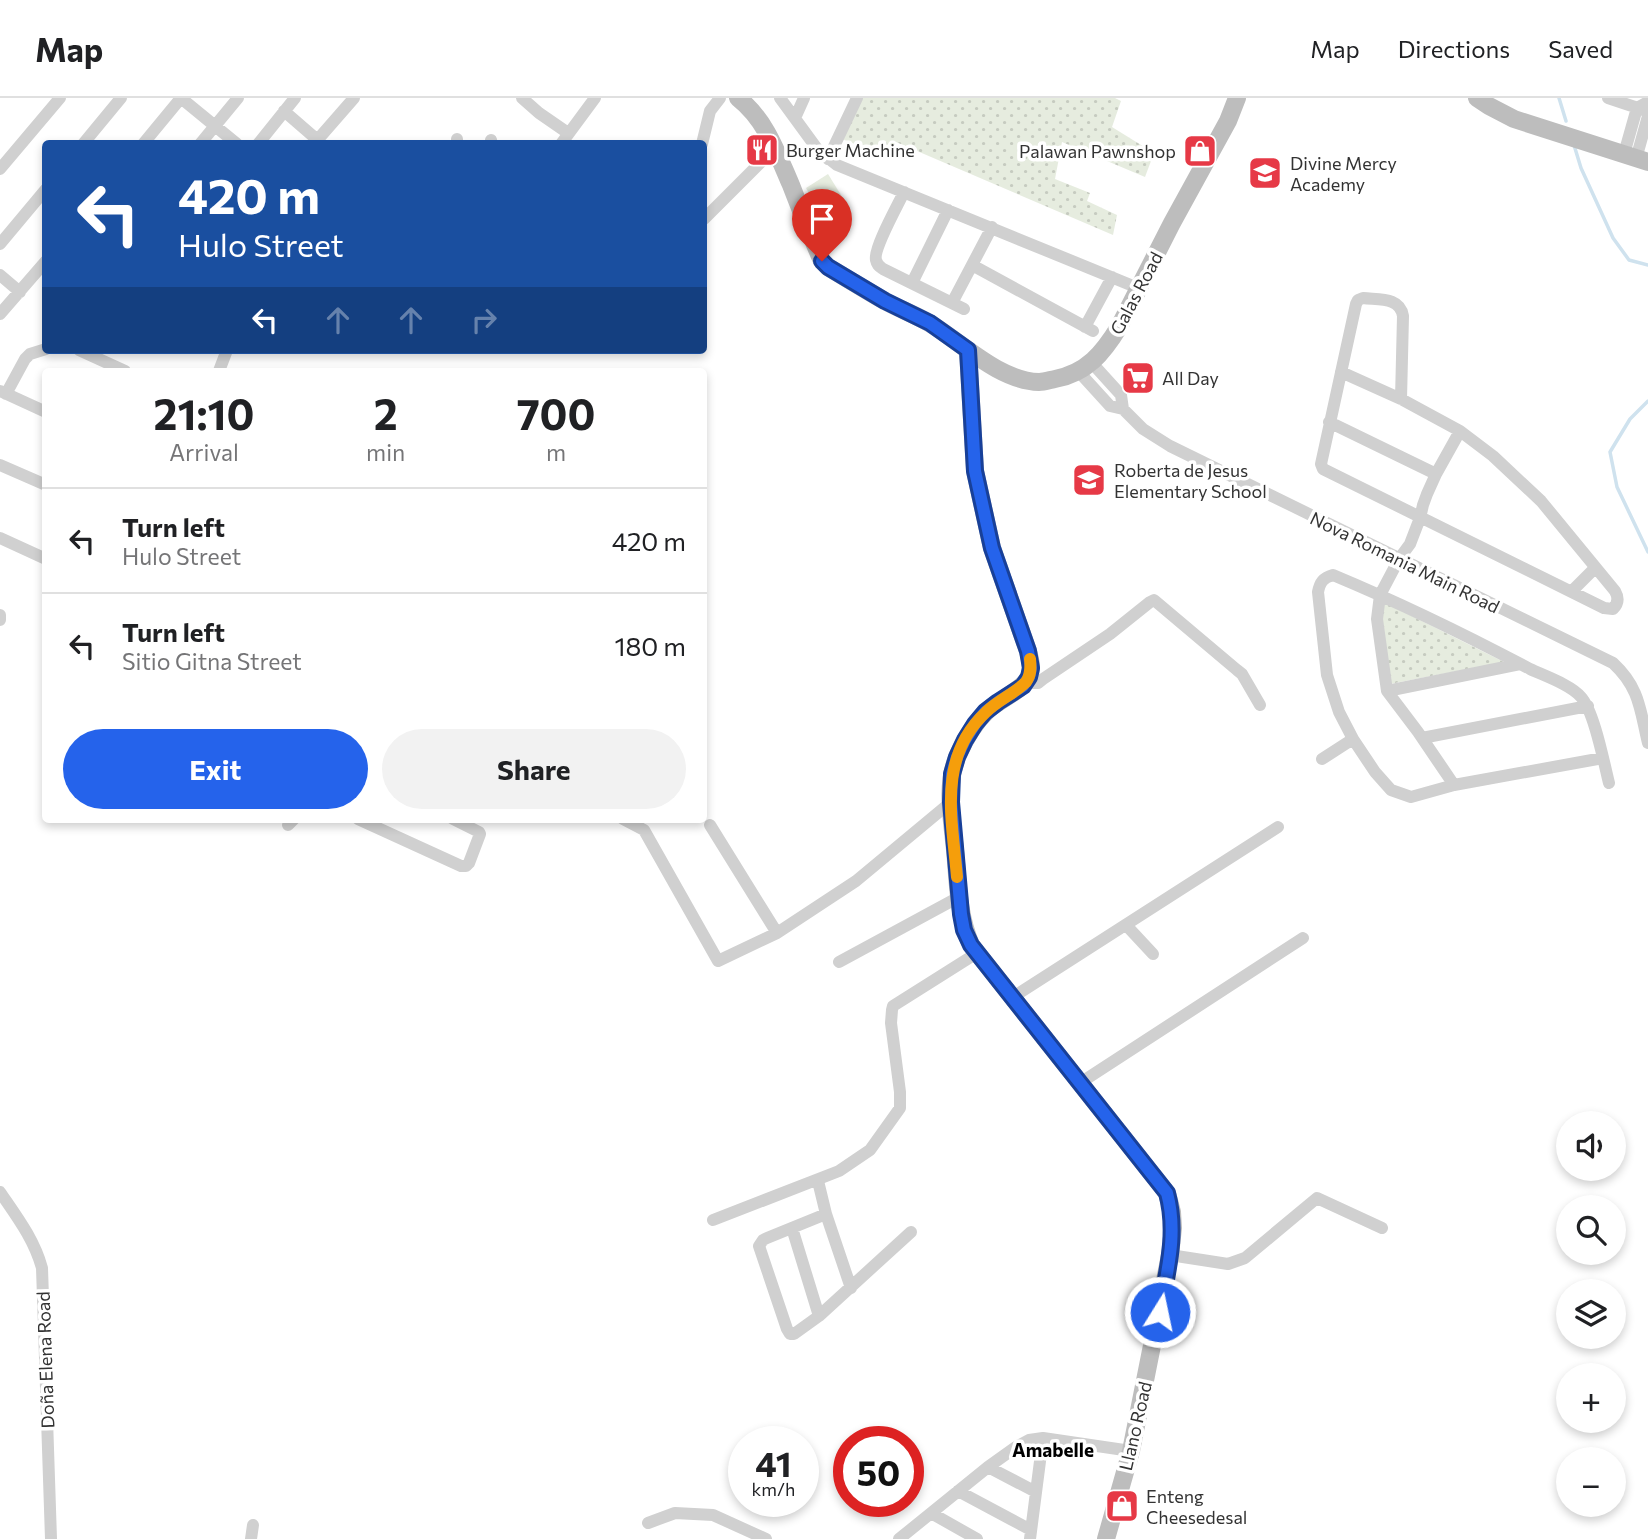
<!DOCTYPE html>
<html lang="en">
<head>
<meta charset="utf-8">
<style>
	:root { --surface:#fff; --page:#f2f2f2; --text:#202124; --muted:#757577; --line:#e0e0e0; --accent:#2563eb }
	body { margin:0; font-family:Commissioner,sans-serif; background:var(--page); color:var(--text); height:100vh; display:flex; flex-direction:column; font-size:26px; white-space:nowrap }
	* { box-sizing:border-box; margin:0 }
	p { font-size:23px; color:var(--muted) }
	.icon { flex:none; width:38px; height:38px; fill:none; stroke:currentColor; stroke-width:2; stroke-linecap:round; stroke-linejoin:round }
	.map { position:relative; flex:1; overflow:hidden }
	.details { position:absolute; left:42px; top:270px; width:665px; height:455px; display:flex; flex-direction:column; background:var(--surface); border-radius:7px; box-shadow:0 4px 10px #0003 }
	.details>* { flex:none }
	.top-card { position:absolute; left:42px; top:42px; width:665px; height:214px; border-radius:7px; box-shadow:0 4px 10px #0003; background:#1a4fa0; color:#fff; overflow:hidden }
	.fabs { position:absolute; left:1556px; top:1013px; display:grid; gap:14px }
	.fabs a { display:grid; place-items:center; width:70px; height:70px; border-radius:50%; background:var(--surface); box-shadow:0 4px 10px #0003; font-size:35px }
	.speed { position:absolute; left:728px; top:1328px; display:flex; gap:14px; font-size:35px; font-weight:700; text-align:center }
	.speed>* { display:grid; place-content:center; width:91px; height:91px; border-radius:50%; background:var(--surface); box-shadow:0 4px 10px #0003; line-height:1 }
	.speed small { font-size:18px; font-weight:400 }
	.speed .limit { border:10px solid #d22; background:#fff; color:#111 }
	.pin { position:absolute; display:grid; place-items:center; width:60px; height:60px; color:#fff; margin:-72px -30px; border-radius:50% 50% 50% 0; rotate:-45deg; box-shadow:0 0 7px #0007 }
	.pin .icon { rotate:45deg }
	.me { position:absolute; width:77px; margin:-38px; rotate:10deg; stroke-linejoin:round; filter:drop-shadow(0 0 5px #0008) }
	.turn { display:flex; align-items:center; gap:24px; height:147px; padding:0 21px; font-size:32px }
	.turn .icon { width:91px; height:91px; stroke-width:2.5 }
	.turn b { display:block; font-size:49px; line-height:60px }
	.lanes { display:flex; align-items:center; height:66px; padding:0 21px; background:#0003; justify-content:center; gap:35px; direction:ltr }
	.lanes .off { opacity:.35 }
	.eta { display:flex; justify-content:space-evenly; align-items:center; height:119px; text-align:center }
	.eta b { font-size:42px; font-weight:700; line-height:49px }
	.primary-button { display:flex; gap:14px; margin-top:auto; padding:14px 21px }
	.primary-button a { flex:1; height:80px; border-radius:42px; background:var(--accent); color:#fff; font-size:28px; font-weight:700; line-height:80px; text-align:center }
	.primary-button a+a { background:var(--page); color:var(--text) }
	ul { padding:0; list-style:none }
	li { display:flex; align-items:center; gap:21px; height:105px; padding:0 21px; border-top:2px solid var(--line) }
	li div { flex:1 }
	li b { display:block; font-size:26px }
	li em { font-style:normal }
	header { display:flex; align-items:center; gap:42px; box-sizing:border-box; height:98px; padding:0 35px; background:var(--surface); border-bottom:2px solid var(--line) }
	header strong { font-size:33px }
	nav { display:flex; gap:38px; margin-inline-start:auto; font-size:24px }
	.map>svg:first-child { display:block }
</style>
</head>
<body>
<header>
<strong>Map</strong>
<nav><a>Map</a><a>Directions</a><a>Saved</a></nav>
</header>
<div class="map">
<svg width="1648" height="1441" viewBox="0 0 1648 1441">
	<defs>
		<pattern id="grass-dots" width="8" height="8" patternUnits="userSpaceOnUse" patternTransform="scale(1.75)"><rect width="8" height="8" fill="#e6ecdf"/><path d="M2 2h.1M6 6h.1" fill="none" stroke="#c6cbc0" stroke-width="1.8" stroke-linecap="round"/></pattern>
	</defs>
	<rect width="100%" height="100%" fill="#fff"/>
	<!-- grass -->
	<path fill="url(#grass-dots)" d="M862,0H1115L1121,3L1112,29L1154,55L1145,79L1062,44L1055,81L1090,95L1087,103L1117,117L1113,137L896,44L890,60L842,41Z
		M1380,502L1504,564L1390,586Z"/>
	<!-- garden -->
	<path fill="#e6ecdf" d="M828,76L849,110L826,124L806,90Z"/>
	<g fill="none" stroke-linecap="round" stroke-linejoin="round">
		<!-- stream -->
		<path stroke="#cfe2ee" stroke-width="3.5" d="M1559,0L1566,23
			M1574,47L1581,70L1613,140L1629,162L1648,167
			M1648,303L1630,321L1610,354L1617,389L1648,454"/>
		<!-- minor -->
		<path stroke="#d0d0d0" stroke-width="12" d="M181,0L237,46
			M522,0L539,15L568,35
			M780,0L818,52L837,67L1138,190
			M1608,0L1644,12
			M284,13L314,39H320L354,0
			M795,20L804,0
			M457,41V46
			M491,42L492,46
			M83,46L121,0
			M143,46L181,0
			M200,46L238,0
			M258,46L295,0
			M561,46L595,0
			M702,46L710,13L720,0
			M1624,56L1637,10L1646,5
			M828,61L857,0
			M1636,61L1648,18
			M0,71L60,0
			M904,94C898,107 873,151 876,162C877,167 879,168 883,171L964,211
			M704,121L775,50
			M0,146L46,91
			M972,167L1093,233
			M0,177L20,194
			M912,185L948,112
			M952,205L992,129
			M0,216L46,163
			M1085,229L1112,179
			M79,252L125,273
			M1092,265L1121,297L1123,311
			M219,273L227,252
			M1079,274L1110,308L1123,311L1143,331L1170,348L1613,565C1640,590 1640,612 1648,645
			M1341,274L1401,301L1460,333L1493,358L1541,403L1615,493C1619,500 1618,506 1613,511L1604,510L1323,371L1321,366L1356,206L1358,202L1363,200C1379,202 1400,199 1403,218L1401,301
			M0,293L46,314
			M6,296L25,261L30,256L46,251
			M1329,324L1436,376
			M1460,333L1436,376L1427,396L1423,407L1420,420L1410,446L1399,461L1380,497L1377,521L1387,593L1520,566
			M0,367L46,387
			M0,440L46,461
			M1572,493L1595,470
			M0,517V522
			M1026,585H1038L1043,581L1110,536L1150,504L1154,502L1237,572L1242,576L1260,607
			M1387,593L1418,634L1454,687
			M1422,640L1588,608
			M1603,660L1454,687L1411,699L1391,692L1375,674L1353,641L1339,614L1327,577L1318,494C1320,484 1323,480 1333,477C1400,505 1466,537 1530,571C1545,578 1571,587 1581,599C1594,613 1604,665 1609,685
			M1322,661L1353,641
			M358,721L461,768H466L469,765L480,736L479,734L453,721
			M623,721L644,732L718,863L777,835L856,783L951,704
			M288,727L294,721
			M710,727L777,835
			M1126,827L1153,856
			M839,864L959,799
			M1013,899L1278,729
			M1080,985L1303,840
			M818,1083L826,1116L851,1190
			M0,1094C17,1119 34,1141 42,1170L51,1441
			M826,1116L767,1140L763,1142L759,1148L787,1231L790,1236H794L819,1218L911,1134
			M713,1122L839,1073L870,1052L900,1010V994L891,925L892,912L893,908L977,855
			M792,1130L819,1218
			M1170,1157L1228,1166L1245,1160L1317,1100L1382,1130
			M988,1369L1036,1394
			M958,1393L1031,1432
			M931,1415L977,1441
			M648,1425L675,1415L713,1417L766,1441
			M251,1441L253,1427
			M899,1441L988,1369L1016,1349L1029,1342L1043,1340L1131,1353
			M1030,1441L1043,1340"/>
		<!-- secondary -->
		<path stroke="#bdbdbd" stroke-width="18" d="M738,0C766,22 777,55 791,87C801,113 811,138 822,163L828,169C846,180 864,191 883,202C899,211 916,217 931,226C963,246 1000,283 1039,284C1044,284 1050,282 1055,281C1087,275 1103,255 1119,229L1172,125L1228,23L1237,0
			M1477,0L1489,8L1514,21L1648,64
			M968,252L975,373L992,450L1028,553C1030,561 1033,570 1029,579C1024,591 998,603 988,612C975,624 965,641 958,657C945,687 952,721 955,752C958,785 958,817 971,847L1167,1095L1172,1114L1173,1130L1170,1157L1131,1353L1106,1441"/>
	</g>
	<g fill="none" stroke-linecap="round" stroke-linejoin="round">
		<defs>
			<path id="route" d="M822,163L828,169L885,203L930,225L968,252L975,373L992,450L1028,553L1031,570L1029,579L1023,588L998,604L985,614L975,626L965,642L957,659L952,676L951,704L961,816L964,832L971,847L1167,1095C1178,1136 1167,1173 1160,1214"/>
		</defs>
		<!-- route casing -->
		<use href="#route" stroke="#184099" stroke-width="18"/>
		<!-- route -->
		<use href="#route" stroke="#2563eb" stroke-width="12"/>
		<!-- slow -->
		<path stroke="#f59e0b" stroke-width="12" d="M957,779C952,720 937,660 986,614C998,602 1014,596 1026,584C1031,577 1031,570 1030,561"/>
	</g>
	<!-- icons -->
	<defs>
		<symbol id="restaurant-square" viewBox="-11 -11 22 22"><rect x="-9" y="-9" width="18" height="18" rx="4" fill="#e63946" stroke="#fff"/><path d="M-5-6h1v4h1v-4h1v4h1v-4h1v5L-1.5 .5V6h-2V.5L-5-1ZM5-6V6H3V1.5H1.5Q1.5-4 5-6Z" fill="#fff"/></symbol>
		<symbol id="shop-square" viewBox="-11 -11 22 22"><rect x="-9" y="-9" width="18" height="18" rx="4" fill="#e63946" stroke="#fff"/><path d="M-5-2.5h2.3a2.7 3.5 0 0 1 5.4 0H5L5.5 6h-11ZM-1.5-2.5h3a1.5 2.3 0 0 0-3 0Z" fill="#fff"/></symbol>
		<symbol id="school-square" viewBox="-11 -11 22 22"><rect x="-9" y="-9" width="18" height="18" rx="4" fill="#e63946" stroke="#fff"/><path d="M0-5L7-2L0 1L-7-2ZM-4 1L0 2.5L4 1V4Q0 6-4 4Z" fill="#fff"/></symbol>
		<symbol id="supermarket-square" viewBox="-11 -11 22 22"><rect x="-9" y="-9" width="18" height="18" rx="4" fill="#e63946" stroke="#fff"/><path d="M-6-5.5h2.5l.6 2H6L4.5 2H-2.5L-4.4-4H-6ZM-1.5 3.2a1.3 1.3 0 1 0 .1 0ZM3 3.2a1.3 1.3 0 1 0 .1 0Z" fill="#fff"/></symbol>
	</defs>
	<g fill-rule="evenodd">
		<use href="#restaurant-square" x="743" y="33" width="38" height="38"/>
		<use href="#shop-square" x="1181" y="34" width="38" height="38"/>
		<use href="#school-square" x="1246" y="56" width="38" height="38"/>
		<use href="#supermarket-square" x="1119" y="261" width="38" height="38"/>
		<use href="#school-square" x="1070" y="363" width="38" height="38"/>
		<use href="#shop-square" x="1103" y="1389" width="38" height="38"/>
	</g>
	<g text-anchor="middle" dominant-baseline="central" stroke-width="7" stroke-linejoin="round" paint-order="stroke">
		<!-- poi labels -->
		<g font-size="18" fill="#333" stroke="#fff" text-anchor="start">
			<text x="786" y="52">Burger Machine</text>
			<text x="1176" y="53" text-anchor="end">Palawan Pawnshop</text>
			<text x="1290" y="65">Divine Mercy<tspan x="1290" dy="21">Academy</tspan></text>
			<text x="1162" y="280">All Day</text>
			<text x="1114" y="372">Roberta de Jesus<tspan x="1114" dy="21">Elementary School</tspan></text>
			<text x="1146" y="1398">Enteng<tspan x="1146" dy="21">Cheesedesal</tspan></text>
		</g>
		<!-- street labels -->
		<g font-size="18" fill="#333" stroke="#fff">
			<text transform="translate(1136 195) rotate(-62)">Galas Road</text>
			<text transform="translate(1405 464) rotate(26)">Nova Romania Main Road</text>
			<text transform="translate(45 1262) rotate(-92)">Doña Elena Road</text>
			<text transform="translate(1135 1328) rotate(-77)">Llano Road</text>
		</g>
		<!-- neighbourhood labels -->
		<g font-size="19" font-weight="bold" fill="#000" stroke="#fff">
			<text x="1053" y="1351">Amabelle</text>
		</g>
	</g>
</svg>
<div class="fabs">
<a><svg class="icon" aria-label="sound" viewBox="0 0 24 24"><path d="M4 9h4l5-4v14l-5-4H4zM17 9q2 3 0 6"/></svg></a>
<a><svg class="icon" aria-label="search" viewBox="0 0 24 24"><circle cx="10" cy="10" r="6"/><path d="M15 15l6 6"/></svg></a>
<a><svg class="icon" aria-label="layers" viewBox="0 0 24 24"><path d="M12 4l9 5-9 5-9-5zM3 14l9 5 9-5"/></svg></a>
<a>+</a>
<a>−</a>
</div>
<div class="speed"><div>41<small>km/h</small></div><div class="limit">50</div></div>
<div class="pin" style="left:822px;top:163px;background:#d93025"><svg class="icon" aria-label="arrive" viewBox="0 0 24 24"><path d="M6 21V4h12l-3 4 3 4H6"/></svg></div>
<svg class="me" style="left:1160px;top:1214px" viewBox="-20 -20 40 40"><circle r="17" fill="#2563eb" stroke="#fff" stroke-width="3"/><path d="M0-11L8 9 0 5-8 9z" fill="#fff"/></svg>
<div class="top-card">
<div class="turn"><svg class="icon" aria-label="left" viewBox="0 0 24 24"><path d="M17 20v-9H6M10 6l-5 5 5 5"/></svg><div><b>420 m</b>Hulo Street</div></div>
<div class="lanes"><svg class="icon" aria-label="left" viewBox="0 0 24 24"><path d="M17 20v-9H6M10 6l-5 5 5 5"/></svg><svg class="icon off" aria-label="ahead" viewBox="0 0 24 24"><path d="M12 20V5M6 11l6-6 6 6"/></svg><svg class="icon off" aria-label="ahead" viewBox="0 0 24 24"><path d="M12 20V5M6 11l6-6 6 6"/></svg><svg class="icon off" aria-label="right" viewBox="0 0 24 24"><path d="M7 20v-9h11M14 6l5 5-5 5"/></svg></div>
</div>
<section class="details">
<div class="eta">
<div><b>21:10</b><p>Arrival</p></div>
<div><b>2</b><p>min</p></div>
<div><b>700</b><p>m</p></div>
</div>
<ul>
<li><svg class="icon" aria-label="left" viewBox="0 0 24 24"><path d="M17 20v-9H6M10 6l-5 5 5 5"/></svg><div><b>Turn left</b><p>Hulo Street</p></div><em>420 m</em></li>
<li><svg class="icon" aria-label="left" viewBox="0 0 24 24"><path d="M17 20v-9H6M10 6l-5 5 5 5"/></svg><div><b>Turn left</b><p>Sitio Gitna Street</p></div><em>180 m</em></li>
</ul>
<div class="primary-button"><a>Exit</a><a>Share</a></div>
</section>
</div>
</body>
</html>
